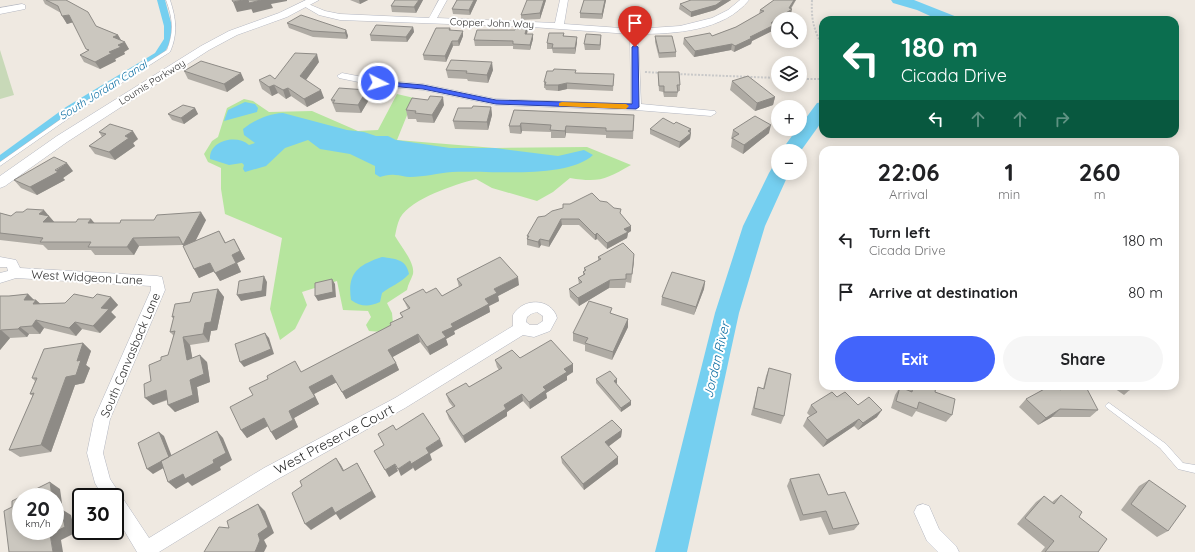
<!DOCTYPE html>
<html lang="en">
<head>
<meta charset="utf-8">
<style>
	:root { --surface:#fff; --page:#f6f6f6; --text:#202124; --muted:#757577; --accent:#4264fb }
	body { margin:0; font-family:Quicksand,sans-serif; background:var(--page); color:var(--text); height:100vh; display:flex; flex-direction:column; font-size:15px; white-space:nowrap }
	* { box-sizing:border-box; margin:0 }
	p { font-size:13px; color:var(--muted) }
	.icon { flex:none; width:22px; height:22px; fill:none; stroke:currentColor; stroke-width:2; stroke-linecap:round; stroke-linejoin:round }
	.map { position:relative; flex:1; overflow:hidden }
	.side { position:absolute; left:819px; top:146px; width:360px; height:244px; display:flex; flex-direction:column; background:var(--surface); border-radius:12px; box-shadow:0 2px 10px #0003 }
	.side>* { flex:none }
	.banner { position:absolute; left:819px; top:16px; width:360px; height:122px; border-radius:12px; box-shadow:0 2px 10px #0003; background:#0b6e4f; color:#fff; overflow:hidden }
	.tools { position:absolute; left:771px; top:12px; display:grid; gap:8px }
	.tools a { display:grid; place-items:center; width:36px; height:36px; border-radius:50%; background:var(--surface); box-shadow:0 2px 10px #0003; font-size:20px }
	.speed { position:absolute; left:12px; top:488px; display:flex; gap:8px; font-size:20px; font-weight:700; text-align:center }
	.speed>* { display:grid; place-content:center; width:52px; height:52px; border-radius:50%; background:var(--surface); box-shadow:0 2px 10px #0003; line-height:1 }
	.speed small { font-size:10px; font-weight:400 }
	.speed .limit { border:2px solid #111; border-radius:6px; background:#fff; color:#111 }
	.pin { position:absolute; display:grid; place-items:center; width:34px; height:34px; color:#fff; margin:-41px -17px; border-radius:50% 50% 50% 0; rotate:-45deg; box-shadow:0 0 4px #0007 }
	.pin .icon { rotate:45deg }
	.me { position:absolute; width:44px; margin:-22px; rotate:95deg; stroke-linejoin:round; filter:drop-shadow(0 0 3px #0008) }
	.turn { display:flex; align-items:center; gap:14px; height:84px; padding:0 16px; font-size:18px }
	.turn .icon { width:52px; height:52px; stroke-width:2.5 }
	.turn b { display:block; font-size:28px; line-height:34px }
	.lanes { display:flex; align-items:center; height:38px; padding:0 16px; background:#0003; justify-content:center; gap:20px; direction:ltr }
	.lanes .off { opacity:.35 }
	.eta { display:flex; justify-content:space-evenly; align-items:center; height:68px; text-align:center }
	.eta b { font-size:24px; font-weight:800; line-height:28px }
	.primary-button { display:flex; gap:8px; margin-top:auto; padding:8px 16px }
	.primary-button a { flex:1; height:46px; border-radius:24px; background:var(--accent); color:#fff; font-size:16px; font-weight:800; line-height:46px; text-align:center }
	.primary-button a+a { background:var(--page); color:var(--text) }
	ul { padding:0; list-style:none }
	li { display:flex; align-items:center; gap:12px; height:52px; padding:0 16px }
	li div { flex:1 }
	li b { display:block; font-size:15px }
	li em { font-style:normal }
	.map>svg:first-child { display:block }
</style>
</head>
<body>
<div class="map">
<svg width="1195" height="552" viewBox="0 0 1195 552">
	<rect width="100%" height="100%" fill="#efe9e1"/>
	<!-- green -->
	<path fill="#b6e59e" d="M397,94L414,98L397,140L495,148L587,147L631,165C606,179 600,183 570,178L553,192L537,201L492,188L476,179C454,185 412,198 400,218C397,224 396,231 395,236C401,247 415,262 413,274C411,280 408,284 407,290L387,303L392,313L393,324L382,332L369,331L366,325L371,317L368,311L343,310L337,281L302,292L307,305L295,329L280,340L270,309L282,238L225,214L221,189V168L208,162L204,154L212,141L218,137L227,108L244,99L253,101L269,112L312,111L358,131L378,130Z"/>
	<!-- cemetery -->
	<path fill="#c8d9b8" d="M0,50L14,95L0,99Z"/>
	<!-- water -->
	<path fill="#75cff0" d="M245,102L255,104L258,108L257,112L224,121L228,110Z
		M283,113L347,130L364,132L376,136H388L396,140L450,148H495L558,156L584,150L593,155C566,180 488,170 452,172C438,173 424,177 410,177C405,177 400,175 395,175C390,174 384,176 380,177L375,174V166L350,154L320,149L308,140L285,148L266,166L245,172L243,169L244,165L242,163L229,165L210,159C209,140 237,134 249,145L255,143L244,135L243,129C255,120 267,114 283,113Z
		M382,257C396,259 406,259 409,274C401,283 391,286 382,293L380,302C369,307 361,307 351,300C347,273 358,265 382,257Z"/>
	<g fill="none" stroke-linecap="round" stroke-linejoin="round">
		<!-- canal -->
		<path fill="#75cff0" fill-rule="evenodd" d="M157,0H165L172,26V39L162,57L74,111L4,162L0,164V155L66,107L155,53L164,39V26Z"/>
		<!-- river -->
		<path fill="#75cff0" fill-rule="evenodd" d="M891,0H914L957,17L960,20H939L917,10L893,3Z
			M823,102V120L800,152L781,151L797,129H800V126L817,103Z
			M778,167V173H789L765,226L739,313L687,552H655L715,313L743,226L769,173L772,168Z"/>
		<defs>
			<path id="service" d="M166,0H170C176,18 178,34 170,52L92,102L0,166V162L88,100L167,50C174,31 173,19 166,0Z
				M1109,403L1166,444L1183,463L1195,465V473L1178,469L1160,448L1107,408L1105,406L1107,404Z"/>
			<path id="minor" d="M439,0H447L437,18L555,23L560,0H568L564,24L635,29L680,26L712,18L728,10L740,0H749C724,31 675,34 638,34L641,104L715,111L716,113L711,116L636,110L496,105L423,90L378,86L339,78L337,76L342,73L378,80L423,84L496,99L631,104L630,34L532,27L340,20L319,15L302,5L306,3L325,11L340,14L429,18Z
				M22,4L25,5V9L0,14V8Z
				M0,257L16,260L20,268L157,276L162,277L165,290L110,419L103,453L110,479L149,538L264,468L395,398L513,326V315C523,297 552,298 557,318L550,331L534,337L523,335L405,408L276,480L159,552H137L115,515V497H103L95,483L87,453L94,419L151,290V286L16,278L0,283V273L8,271L7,267H0ZM537,312L543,316V321L537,325H530L526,322L527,317L531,314Z
				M923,504L929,506L939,529L956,546L959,552H938L927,541L914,512L917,506Z"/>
			<path id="tertiary" d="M306,0H319L287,17L237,35L209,50L67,142L5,186L0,188V176L57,136L201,46L229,31L279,13Z"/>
		</defs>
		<!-- service casing -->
		<use href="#service" stroke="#b4b7c1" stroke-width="1"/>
		<!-- minor casing -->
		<use href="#minor" stroke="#b4b7c1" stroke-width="1"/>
		<!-- tertiary casing -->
		<use href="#tertiary" stroke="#b4b7c1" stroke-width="1"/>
		<!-- path -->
		<path stroke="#c9c9c9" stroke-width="2" stroke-dasharray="2 1.5" stroke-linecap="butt" d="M812,0C811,21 814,29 823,48
			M645,72L662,73
			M677,74L778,78
			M800,79H823"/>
		<!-- service -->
		<use href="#service" fill="#fff" fill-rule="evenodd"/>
		<!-- minor -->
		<use href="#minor" fill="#fff" fill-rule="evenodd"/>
		<!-- tertiary -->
		<use href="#tertiary" fill="#fff" fill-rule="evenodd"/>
	</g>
	<!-- wall -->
	<path fill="#afaba4" d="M43,0H66L96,26L118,35L121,40L129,49L124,52L125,54L115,59L116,61L100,69L84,62L80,55L88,51L73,22L67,24L61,13L45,4Z
		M350,0H368L360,4Z
		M395,0H423L416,13L392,12L391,6Z
		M457,0H477L470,15L453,14L452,9Z
		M546,0L540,19L521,20V15Z
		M584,0H606L602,19L580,18V13Z
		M691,0H731L715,10L691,17L679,9L680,4Z
		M774,0H796L791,9V15L776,25L774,30L752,41L751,44L734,52L731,50L694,57L683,44L684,38L712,36L736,27L759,14L760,10Z
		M287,23L346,30L348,36L347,39L313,37L289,28Z
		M413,27L414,32L407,42L371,41L370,35Z
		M450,28L451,30L463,36L459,46H453L446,62L424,60L423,55Z
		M528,28L527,34H533V39L530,50L513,49V46H475L474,40L515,30Z
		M564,33V36L577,37V42L575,54L553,53L552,49H547V43Z
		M655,36L676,52V57L659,58L655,42Z
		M601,40L600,50H585L584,44Z
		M319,62L306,80L324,98L307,107L291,96L286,99L278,93L272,96L262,89L259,81L275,79Z
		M446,70H493L488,83L468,81L467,79L448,78Z
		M184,71L244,80L227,92L188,79Z
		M658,72L680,85V91H678L677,97H664L663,92L659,91L658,77Z
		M614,74L613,91L567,89L558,91L546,90L545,88H544V82Z
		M732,81L775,97L773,105L755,111L730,90Z
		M367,90L370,98L361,113L336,112L331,100Z
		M444,105L434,123L417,122L416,119H408L406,110Z
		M491,107L492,115L488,130L455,129L453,121L472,108Z
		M195,108L198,114L184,124L172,120L168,114Z
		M514,110L634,115L633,139L606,138V135L566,133L565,138H551V132L522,131L521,134L510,133L509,126Z
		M674,124L691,129L690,139L679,148L650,134V129Z
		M733,130L769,133L743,154L731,147L732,139H731Z
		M99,132L138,139L133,143L135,146L115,160L95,154L89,146L102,137Z
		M73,171L63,178L65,180L37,195L21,188L14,180Z
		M600,201L620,214L631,226V231L628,233L627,238L607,249L597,239L595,240L579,225H562L549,247L541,245L539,248L527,245V236L545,216L563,208L570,204Z
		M0,213L11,216H49L54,222H76L91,219L94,223H120L154,220H206L195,241L219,231L226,243L234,239L245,259L237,263L241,272L220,281L214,271L199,278L194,269L183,245L139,246L134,255H95L91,250H48L43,245L0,240Z
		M634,254L631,283L626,282L625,288H609L579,306L570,297L569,289L579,284L578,278L583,275V272L584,271V268L598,261V257Z
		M457,279L519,285L498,296L499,301L489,306L490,312L454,331L455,334L446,339L448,345L430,355L420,342L392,357L396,363L399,370L346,399L337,382L314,394L319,404L294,418L298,427L276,440L268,426L247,438L241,430L302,372L391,325L390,323L402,317L400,313L408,309L403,299L426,293L442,296L459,287Z
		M705,281L704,289L694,315L661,305L662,297Z
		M218,289L224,297L217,330L211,331L209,342L190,345L192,358L207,362L210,382L197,387L199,402L175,412L168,400L153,405L151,381L161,360L168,355L174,336L170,332L174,319L172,317L190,302Z
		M28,294L34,300H36L40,304L65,303L93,298L111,297L118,305L111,312L116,317L100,333L82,329L76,336L44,328L40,334H29L27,337L10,338L0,350V296H9Z
		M612,314L628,319V327L612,360L585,351V345L573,341V333Z
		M83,343L91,351L86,365L90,368L84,383L75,385L51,452L20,457L9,450L33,396L30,394L35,381L32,378Z
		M520,358L573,364V372L567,376V380L546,393L547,398L530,409L523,401L507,412V416L465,443L449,419L446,411L453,407L449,402L446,394L469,387L499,370L497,367L495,360Z
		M769,368L784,416L781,424L751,415L758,387L763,389L766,376Z
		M596,379H617V383L616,384L631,401V405L621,412L596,383Z
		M910,386H936L935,392L952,415L946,422L916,411L912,417L891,408L895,395L900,387L909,391Z
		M1111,386H1134L1124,395Z
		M1060,390L1098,410L1090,417H1052L1038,425L1019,407L1026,399Z
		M837,397L858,405L877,417L858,430L854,426L823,447L803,426L807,418L810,416L807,413L811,405Z
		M622,430L621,437L608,447L618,457V464L584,490L562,463L561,457Z
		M790,479L828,495L859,524L854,530L829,535L821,517L800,521L787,486Z
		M1149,480L1168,531L1157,537L1121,510L1139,486Z
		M1061,495L1079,517L1098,552H1041L1045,547L1017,524L1036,502L1044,496L1052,502Z"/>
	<!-- shaded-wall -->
	<path fill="#8e8b86" d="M243,0H248L252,9L237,12L233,2Z
		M261,0H287V1L271,4L273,8L253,13L249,3Z
		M359,0H368L360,4Z
		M419,0H423L416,13L414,7Z
		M474,0H477L470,15L469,10Z
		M544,0H546L540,19V13Z
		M605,0H606L602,19V14Z
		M723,0H731L715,10L691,17V12Z
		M794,0H796L795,1L789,11L792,9L791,15L785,19H778V23L776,25L774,30L752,41L751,44L734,52L735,46L771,23L789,8Z
		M69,15L74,22L67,24L62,16Z
		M528,23V28L526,39L525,34Z
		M413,27L414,32L407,42L406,37Z
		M346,30L348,36L347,39L345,33Z
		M463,31V36L459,46L458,41Z
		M533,34V39L530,50V45Z
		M118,35L122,42L113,37Z
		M601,35V40L600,50V45Z
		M577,37V42L575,54V48Z
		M452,41L453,46L446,62L445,56Z
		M125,42L129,49L124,52L125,54L115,59L116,61L100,69L95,62L109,52L118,45Z
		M732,44L731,50L694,57L695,51Z
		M317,54L319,62L303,84L300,76Z
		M492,62L493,70L488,83L487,75Z
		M241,73L244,80L227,92L224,84Z
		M567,83V89L558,91V85Z
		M274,85L278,93L272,96L269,87Z
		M288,88L291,96L286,99L283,90Z
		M321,90L324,98L307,107L304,99Z
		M367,90L370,98L361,113L358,105Z
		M443,97L444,105L434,123L432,115Z
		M775,97L773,105L755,111L757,103Z
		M491,107L492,115L488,130L487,122Z
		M195,108L198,114L184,124L181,118Z
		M521,123L522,131L521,134L520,126Z
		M771,125L769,133L743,154L744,145Z
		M566,126V133L565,138V131Z
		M691,129L690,134L691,133L690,139L679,148L680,142L688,131Z
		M133,131L138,139L133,143L135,146L115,160L109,152L125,136Z
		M67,163L73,171L63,178L65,180L37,195L30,187Z
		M44,210L49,216L56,224L43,222L39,214Z
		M201,212L206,220L189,254L183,245Z
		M91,219L98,227L88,223Z
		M561,219L562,225L549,247V241Z
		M631,226V231L628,233L627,238L607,249V243L624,229Z
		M597,233V239L595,240V235Z
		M133,238L139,246L134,255L127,247Z
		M234,239L245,259L237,263L241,272L220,281L215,273L232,255Z
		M540,239L541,245L539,248L538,242Z
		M634,254V262L631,283L632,274Z
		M210,263L215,271L199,278L194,269Z
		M264,276L267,282L266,296L241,301L237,295Z
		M518,277L519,285L498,296L499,301L489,306L490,312L454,331L455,334L446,339L448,345L430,355L427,347L451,324L485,299L494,289Z
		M332,279L335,284L336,297L318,301L315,296Z
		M610,280L609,288L579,306L578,298Z
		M705,281L704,289L694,315L696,307Z
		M218,289L224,297L217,330L211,331L209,342L203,334L205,323Z
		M28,294L35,301L36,300L44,307L24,300Z
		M111,297L118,305L111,312L116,317L100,333L93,326L101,308Z
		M628,319V327L612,360L613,352Z
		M36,320L44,328L40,334L32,326Z
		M75,322L82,329L76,336L69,328Z
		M20,327L29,334L27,337L18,329Z
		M1,330L10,338L0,350V331Z
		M265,333L269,338L274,354L244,367L240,362Z
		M418,334L420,342L391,358L388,350Z
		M183,337L190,345L194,367L187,360Z
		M83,343L91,351L86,365L90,368L84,383L75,385L51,452L41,445L66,377L77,361Z
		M200,355L207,362L210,382L197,387L199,402L175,412L168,405L190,380Z
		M396,363L399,370L346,399L342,392Z
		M573,364V372L567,376V380L546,393L547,398L530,409L529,402L543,387L564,369Z
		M332,375L337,382L314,394L319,404L294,418L298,427L276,440L271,432L309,387Z
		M617,379V383L614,385V381Z
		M166,390L173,397L153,405L145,398Z
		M522,394L523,401L507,412V416L465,443L463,436L504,405Z
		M631,401V405L621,412V408Z
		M1060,409L1052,417L1038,425L1046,418Z
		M882,410L877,417L858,430L863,423Z
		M264,418L270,425L247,438L241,430Z
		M859,419L854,426L823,447L827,440Z
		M622,430L621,437L605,449V442Z
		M217,431L223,438L232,460L220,467L221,470L192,486L188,482L176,489L168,482L183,474L213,460Z
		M159,432L164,436L174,462L153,474L147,469Z
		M440,439L443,446L430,454L432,460L415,471L411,464L426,448Z
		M618,457V464L584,490L583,484Z
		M336,458L341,465L348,478L343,471Z
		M410,461L413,468L401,476L398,469Z
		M357,463L376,497L340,520L336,514L311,530L305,524Z
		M395,464L398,471L389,477L385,470Z
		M50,482L60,489L63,510L71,515L75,533L61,540L63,552H53L50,534L55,512V497H52Z
		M258,504L265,511L274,533L264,540L267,546L264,552H255L258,534Z"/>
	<!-- building -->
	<path fill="#cbc7bf" stroke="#8e8b86" d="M46,0H66L88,12L96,26L118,35L113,37L125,42L118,45L121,47L109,52L112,53L95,62L80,55L89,50L86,49L69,15L62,16L58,6Z
		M232,0H243L233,2Z
		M248,0H261L249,3Z
		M395,0H419L414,7L391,6Z
		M457,0H474L469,10L452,9Z
		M527,0H544L540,13L521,15Z
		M584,0H605L602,14L580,13Z
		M691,0H723L716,5L691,12L680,4Z
		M774,0H794L789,8L792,9L771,23L776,24L750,37L752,38L735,46L732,44L695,51L684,38L710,33L712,36L736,27L764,11L760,10Z
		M301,15L346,30L345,33L312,31L287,23Z
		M518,23H528L525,34H533L530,45L513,44V41L474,40L477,30H515Z
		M376,25L413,27L406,37L370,35Z
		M436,28H450L449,30L463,31L458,41H452L445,56L423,55Z
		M549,33H564L563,36L577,37L575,48H552L553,44L547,43Z
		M586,34L601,35L600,45L584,44Z
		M655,36H672L676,52L659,53Z
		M295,53L317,54L300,76L321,90L304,99L288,88L283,90L274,85L269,87L259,80L270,75L275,79Z
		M451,60L492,62L487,75L466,73L467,71L446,70Z
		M201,61L241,73L224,84L184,71Z
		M554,69L576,70L575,73L614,74L613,86L567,83L558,85H545L546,82H544L547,71H553Z
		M658,72H679L680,85H677L678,92H664V86H659Z
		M748,76L775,97L757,103L732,81Z
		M339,88L367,90L358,105L333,103L335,100H331Z
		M430,96L443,97L432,115L415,113L416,111L406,110L412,98L428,100Z
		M183,105L195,108L181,118L168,114Z
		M473,106L491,107L487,122L453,121L458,108H472Z
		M514,110L634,115L633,131H606V128L566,126L565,131L550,130L551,125L521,123L520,126H509Z
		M755,116L771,125L744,145L732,138L739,134L733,130Z
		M663,118L674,124L676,122L691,129L688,131L691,133L680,142L650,129Z
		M110,124L133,131L125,136L129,138L109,152L89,146L106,134L99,132Z
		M54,157L67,163L55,170L58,172L30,187L14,180Z
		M592,193L600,201L607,202L614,208L621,209L620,213L631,226L624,229L628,232L607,243L597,233L595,235L579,219H561L549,241L540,239L538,242L527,239L529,236H527L538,217L545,216L552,211L563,208V204H570Z
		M27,209L44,210L39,214L49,216L43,222H76L78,219H91L88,223H120L121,220H154L157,215L201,212L183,245L179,237L133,238L127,247H88L91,242H40L43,238L0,233V213L11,216L16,212H23Z
		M219,231L225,243L234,239L240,251L232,255L236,263L215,273L210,263L194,269L183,246Z
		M623,243L634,254L632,274H626V279L610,280L578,298L569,289L582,282L578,278L585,274L583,272L586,270L584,268L601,259L598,257Z
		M500,257L518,277L494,289L497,293L485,299L489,304L451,324L453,327L442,332L446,337L427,347L418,334L388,350L396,363L342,392L332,375L309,387L315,397L289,411L293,420L271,432L264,418L241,430L230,407L253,395L249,388L268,379L267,376L295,361L301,372L391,325L390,323L403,317L400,313L410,308L403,299L423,289L426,293L436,288L442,296L462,285L457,279Z
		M672,272L705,281L696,307L662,297Z
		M264,276L262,291L237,295L239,281Z
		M332,279L333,292L315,296V283Z
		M218,289L211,322L205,323L203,334L183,337L187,360L200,355L204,374L190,380L193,395L168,405L166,390L145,398L144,384L151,381L149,365L161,360V357L168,355L175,331L170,332L174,316L172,317L175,304L190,302L193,293Z
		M28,294L24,300H36L33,304L65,303L74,294L93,298L97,294L111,297L101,308L109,309L93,326L75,322L69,328L36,320L32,326L20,327L18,329L1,330L0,331V296H9Z
		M589,301L612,308L610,313L628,319L613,352L585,343L588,338L573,333Z
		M265,333L271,349L240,362L235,344Z
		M551,340L573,364L564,369L567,372L543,387L546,390L529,402L522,394L504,405L506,409L463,436L446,411L455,406L446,394L466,383L469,387L502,368L495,360L512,350L520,358Z
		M83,343L77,361L81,360L76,375L66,377L41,445L9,450L34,393L30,394L37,378H32L44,349Z
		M769,368L791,374L784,416L754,408L758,387L764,389Z
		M610,371L617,379L614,381L631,401L621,408L596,379Z
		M913,386H936L935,392L955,399L952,415L919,402L917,409L896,401L900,387L912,392Z
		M1050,386H1056L1060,390L1065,387H1086L1098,410L1060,409L1046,418L1026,399Z
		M1124,386H1134L1130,390Z
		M832,392L837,397L845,392L858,405L869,397L882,410L863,423L859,419L827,440L807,418L817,412L811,405Z
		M423,413L440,439L426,448L429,453L411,464L410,461L398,469L395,464L385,470L374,451L384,445L378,434L393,425L396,430Z
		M612,420L622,430L605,442L618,457L583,484L561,457Z
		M217,431L226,453L213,460L214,463L185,479L183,474L168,482L161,461Z
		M159,432L169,457L147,469L138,443Z
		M336,458L343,471L357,463L372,491L335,513L332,507L305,524L292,493L302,486L300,481Z
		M819,474L828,495L845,492L859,524L833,529L826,511L803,515L790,479Z
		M1149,480L1186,506L1168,531L1131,504Z
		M50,482L52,497H21V531H55V512L61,508L65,527L50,534L53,552H9L4,511L12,507V501Z
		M1061,495L1082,512L1079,517L1107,539L1098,552H1045L1054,541L1025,518L1044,496L1054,504Z
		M258,504L268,527L258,534L260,540L255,552H204L219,527L229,528L227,521Z"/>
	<!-- route -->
	<path fill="#4264fb" stroke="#2b41a3" d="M635,45L638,47L639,107L636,109L496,104L423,89L378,85L374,83L378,81L423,85L496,100L632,104V47Z"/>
	<!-- slow -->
	<path fill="#f59e0b" d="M562,102L626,104L629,106L626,109L559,106V103Z"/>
	<g text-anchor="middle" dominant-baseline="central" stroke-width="4" stroke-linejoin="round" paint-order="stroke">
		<!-- far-street labels -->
		<g font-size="10" fill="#2e2e2e" stroke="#fff">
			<text transform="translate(492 23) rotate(2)">Copper John Way</text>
			<text transform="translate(152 82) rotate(-32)">Loumis Parkway</text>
		</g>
		<!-- far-water labels -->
		<g font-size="11" font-style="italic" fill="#0d6fa3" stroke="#fff">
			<text transform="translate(103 90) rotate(-32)">South Jordan Canal</text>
		</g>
		<!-- street labels -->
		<g font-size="12" fill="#2e2e2e" stroke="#fff">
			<text transform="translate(87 277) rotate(3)">West Widgeon Lane</text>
			<text transform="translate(130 355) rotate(-67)">South Canvasback Lane</text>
		</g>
		<!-- water labels -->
		<g font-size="13" font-style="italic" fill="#0d6fa3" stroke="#fff">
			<text transform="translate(716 360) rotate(-77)">Jordan River</text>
		</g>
		<!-- near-street labels -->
		<g font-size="14" fill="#2e2e2e" stroke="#fff">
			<text transform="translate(334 439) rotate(-28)">West Preserve Court</text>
		</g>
	</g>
</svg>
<div class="tools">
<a><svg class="icon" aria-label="search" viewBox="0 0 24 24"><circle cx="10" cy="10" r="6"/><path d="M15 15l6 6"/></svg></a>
<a><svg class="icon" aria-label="layers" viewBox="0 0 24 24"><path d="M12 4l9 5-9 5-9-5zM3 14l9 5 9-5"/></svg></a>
<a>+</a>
<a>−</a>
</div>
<div class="speed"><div>20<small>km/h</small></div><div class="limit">30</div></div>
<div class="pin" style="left:635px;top:47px;background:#d93025"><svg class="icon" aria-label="arrive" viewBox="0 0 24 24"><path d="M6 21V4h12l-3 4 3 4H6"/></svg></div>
<svg class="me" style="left:378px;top:83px" viewBox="-20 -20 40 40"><circle r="17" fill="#4264fb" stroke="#fff" stroke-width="3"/><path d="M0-11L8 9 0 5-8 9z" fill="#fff"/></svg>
<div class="banner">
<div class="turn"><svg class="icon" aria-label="left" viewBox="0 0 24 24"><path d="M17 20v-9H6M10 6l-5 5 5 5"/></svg><div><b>180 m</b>Cicada Drive</div></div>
<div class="lanes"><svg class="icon" aria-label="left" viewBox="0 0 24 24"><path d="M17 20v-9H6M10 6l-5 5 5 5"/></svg><svg class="icon off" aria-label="ahead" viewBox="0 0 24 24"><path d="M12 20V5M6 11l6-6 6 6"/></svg><svg class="icon off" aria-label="ahead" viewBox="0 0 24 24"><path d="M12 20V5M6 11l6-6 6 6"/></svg><svg class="icon off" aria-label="right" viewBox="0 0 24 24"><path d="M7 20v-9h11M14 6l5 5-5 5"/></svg></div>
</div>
<section class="side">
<div class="eta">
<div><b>22:06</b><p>Arrival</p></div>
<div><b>1</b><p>min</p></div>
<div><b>260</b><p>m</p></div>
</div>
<ul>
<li><svg class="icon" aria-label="left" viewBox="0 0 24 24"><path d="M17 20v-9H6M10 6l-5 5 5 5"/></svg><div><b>Turn left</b><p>Cicada Drive</p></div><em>180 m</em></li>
<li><svg class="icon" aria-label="arrive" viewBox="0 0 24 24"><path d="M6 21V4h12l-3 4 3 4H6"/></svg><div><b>Arrive at destination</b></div><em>80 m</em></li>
</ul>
<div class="primary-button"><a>Exit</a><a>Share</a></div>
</section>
</div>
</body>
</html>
